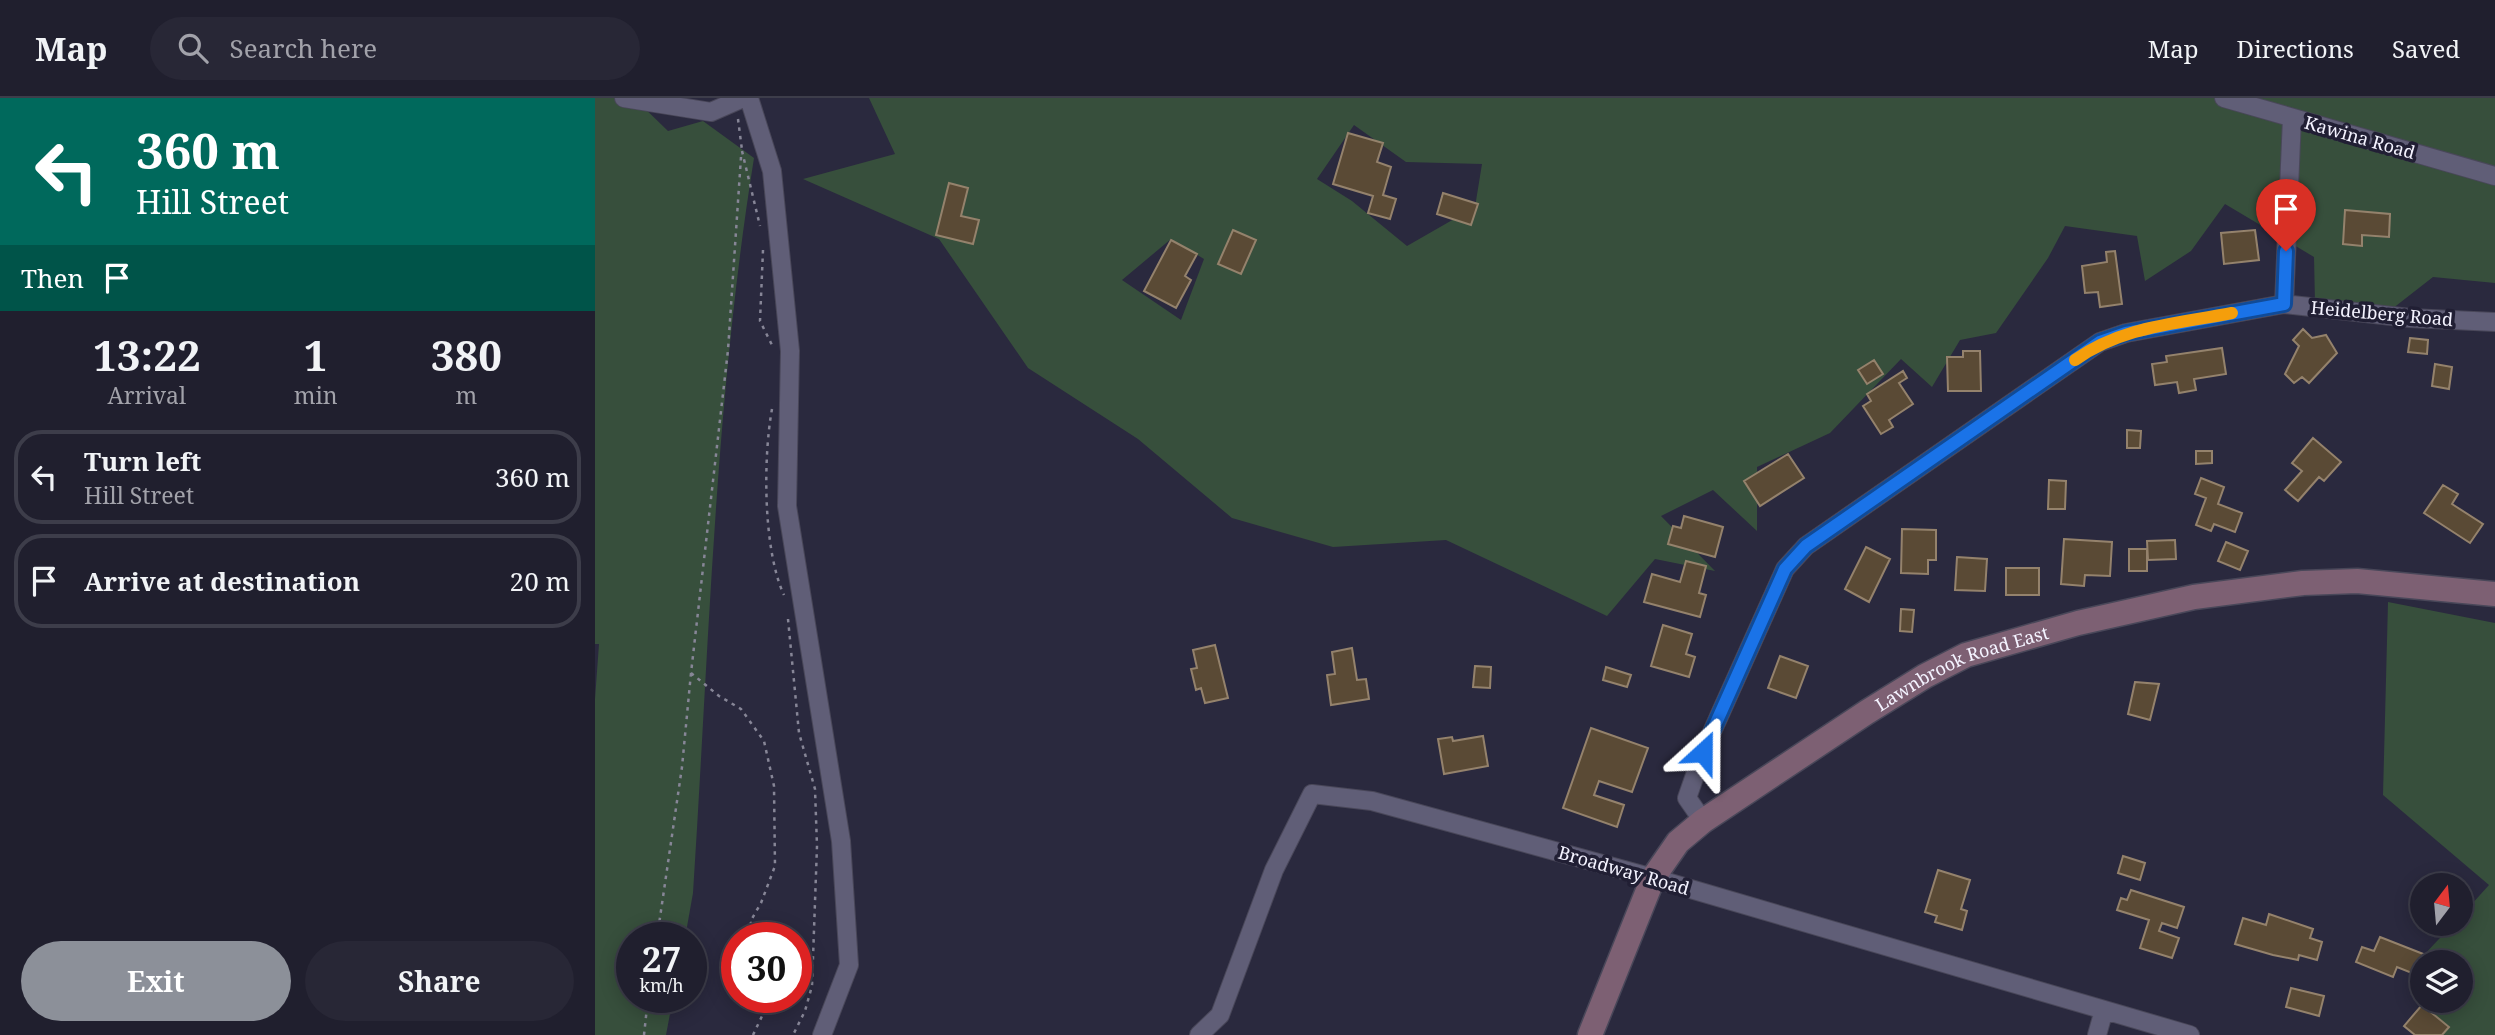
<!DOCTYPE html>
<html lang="en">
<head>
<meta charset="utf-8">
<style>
	:root { --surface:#201f2e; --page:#282736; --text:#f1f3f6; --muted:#a2a2aa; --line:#3d3d4a; --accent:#8c9099 }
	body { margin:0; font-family:"Noto Serif",serif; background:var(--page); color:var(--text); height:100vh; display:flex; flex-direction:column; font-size:26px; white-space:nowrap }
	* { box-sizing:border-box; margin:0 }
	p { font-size:23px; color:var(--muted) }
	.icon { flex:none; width:38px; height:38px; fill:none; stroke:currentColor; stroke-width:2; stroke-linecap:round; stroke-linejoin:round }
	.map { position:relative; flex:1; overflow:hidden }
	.panel { display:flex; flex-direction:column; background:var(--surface); width:595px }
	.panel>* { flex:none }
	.hud { background:#00695c; color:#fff; overflow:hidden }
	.needle { width:46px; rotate:16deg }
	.buttons { position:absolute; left:1815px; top:775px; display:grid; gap:14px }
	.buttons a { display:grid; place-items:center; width:63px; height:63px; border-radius:50%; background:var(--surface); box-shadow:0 4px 18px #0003,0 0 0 2px var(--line); font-size:35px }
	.speed { position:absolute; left:21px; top:824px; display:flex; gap:14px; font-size:35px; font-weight:700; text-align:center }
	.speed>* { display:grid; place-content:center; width:91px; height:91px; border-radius:50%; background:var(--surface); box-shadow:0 4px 18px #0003,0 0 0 2px var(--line); line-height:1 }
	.speed small { font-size:18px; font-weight:400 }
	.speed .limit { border:10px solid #d22; background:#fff; color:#111 }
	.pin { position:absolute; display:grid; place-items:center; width:60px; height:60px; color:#fff; margin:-72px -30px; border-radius:50% 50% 50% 0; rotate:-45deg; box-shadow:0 0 7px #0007 }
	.pin .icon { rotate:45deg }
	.me { position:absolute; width:77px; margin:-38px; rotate:24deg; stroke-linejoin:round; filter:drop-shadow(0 0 5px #0008) }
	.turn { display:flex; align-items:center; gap:24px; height:147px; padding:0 21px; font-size:32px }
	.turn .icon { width:91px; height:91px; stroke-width:2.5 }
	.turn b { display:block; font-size:49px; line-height:60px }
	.then { display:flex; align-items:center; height:66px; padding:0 21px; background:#0003; gap:14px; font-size:26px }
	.eta { display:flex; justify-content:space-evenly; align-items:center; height:119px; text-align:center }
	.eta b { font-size:42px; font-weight:700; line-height:49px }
	.primary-button { display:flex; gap:14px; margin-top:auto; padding:14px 21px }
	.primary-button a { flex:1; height:80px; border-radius:42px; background:var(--accent); color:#fff; font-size:28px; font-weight:700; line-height:80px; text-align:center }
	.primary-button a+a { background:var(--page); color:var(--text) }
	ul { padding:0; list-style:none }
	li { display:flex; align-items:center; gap:21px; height:94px; margin:0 14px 10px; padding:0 7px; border:4px solid var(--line); border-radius:28px }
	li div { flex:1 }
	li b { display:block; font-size:26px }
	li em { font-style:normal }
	header { display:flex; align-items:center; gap:42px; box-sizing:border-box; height:98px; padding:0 35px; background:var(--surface); border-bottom:2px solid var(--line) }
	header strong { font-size:33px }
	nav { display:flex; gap:38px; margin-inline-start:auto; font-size:24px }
	.search { width:490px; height:63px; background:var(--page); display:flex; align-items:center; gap:18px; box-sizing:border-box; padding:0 24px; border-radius:38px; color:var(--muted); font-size:26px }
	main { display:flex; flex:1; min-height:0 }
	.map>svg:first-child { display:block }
</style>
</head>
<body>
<header>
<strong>Map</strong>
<div class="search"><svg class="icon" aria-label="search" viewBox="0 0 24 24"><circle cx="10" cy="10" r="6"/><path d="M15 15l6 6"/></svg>Search here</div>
<nav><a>Map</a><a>Directions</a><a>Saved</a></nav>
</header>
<main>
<section class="panel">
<div class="hud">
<div class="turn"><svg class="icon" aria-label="left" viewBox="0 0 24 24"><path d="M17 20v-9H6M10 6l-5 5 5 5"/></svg><div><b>360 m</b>Hill Street</div></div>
<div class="then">Then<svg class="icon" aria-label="arrive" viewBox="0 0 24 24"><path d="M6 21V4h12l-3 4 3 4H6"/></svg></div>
</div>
<div class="eta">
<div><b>13:22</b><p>Arrival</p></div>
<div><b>1</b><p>min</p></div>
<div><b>380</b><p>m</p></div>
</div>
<ul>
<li><svg class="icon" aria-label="left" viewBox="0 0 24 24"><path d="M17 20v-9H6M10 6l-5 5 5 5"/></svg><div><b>Turn left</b><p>Hill Street</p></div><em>360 m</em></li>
<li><svg class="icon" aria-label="arrive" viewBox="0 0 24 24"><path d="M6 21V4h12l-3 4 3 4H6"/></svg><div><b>Arrive at destination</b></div><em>20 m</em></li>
</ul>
<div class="primary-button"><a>Exit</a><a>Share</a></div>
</section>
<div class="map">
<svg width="1900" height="937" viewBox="0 0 1900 937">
	<rect width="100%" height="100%" fill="#2a293e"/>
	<!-- green -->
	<path fill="#374f3c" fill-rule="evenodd" d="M0,0H39L73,33L108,23L159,60C120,302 114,550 98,795L90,840H37V900H78L71,937H0V601L4,546H0Z
		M274,0H1900V185L1838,179L1788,218L1720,205L1719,159L1630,106L1596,153L1550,183L1542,138L1470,128L1453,160L1401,235L1365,242L1337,289L1306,261L1235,335L1162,369V433L1118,392L1066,418L1120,473L1060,461L1012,518L851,442L738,449L637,420L543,341L433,270L344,141L208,81L300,56ZM759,27L811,64L887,66L880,109L812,148L757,103L722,81ZM576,141L609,161L586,222L527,182Z
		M1793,504L1900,525V937H1821L1832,923L1831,903H1866V864H1828V858L1858,826H1866V818L1894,787L1788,697Z"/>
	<!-- building -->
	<path fill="#5a4a35" stroke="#94826c" stroke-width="2" d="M753,35L788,45L782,64L796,69L788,97L801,101L795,121L773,115L778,98L738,86Z
		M354,85L373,90L366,118L384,122L378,146L341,137Z
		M848,95L883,106L876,127L842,116Z
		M1750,112L1795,116L1794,139L1767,137V148L1748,146Z
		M638,132L661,142L646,176L623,166Z
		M1660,132L1664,162L1629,166L1626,135Z
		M576,142L602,156L590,178L596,182L581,210L549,193Z
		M1520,153L1527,206L1505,209L1503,194L1490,195L1487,168L1512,164L1511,154Z
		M1708,231L1717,240L1731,237L1742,255L1714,285L1707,279L1699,285L1690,276L1704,248L1698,242Z
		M1815,240L1833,242L1832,256L1813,254Z
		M1627,250L1631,276L1599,281L1601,292L1584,295L1582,284L1560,287L1557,266L1572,264L1571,258Z
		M1368,253H1385L1386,293H1353L1352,259H1368Z
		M1279,262L1288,276L1272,286L1263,272Z
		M1840,266L1857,269L1854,291L1837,288Z
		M1308,273L1312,280L1304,285L1318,306L1294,322L1298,329L1286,336L1268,308L1276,303L1272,296Z
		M1532,332L1546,333L1545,350H1532Z
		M1718,340L1746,364L1729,383L1724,379L1703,403L1690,392L1707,373L1697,365Z
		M1601,353H1617V365L1601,366Z
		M1193,356L1209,380L1165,408L1149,383Z
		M1606,380L1629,389L1623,406L1647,415L1640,434L1619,426L1616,433L1601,427L1611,400L1600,396Z
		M1454,382L1471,383L1470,411H1453Z
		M1848,387L1863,396L1857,406L1888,426L1875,445L1829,415Z
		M1089,418L1128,429L1120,459L1073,446L1078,428L1086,430Z
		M1307,431L1341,432V462H1333V476L1306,475Z
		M1469,441L1517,444L1515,478L1490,477L1489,488L1466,486Z
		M1580,442L1581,461L1553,462L1552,443Z
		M1631,444L1653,453L1645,472L1623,463Z
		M1271,449L1295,461L1274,504L1250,491Z
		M1534,451H1552V473H1534Z
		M1362,459L1392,461L1390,493L1360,492Z
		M1091,463L1111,468L1104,495L1111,497L1105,519L1049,504L1057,476L1085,484Z
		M1411,470H1444V497H1411Z
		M1306,511L1319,512L1317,534L1305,533Z
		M1068,527L1097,536L1091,556L1100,559L1094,579L1056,568Z
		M620,547L633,600L610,605L606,590L601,592L596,571L602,570L598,552Z
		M757,550L762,582L771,581L774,601L736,607L732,577L740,576L737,554Z
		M1185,558L1213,568L1201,600L1173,590Z
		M880,568L896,569L895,590L878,589Z
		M1011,569L1036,577L1032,589L1008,582Z
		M1540,584L1564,586L1555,622L1533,616Z
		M996,630L1053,650L1037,694L1004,683L999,697L1029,707L1022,729L968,710Z
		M888,638L893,668L849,676L843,641L857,639L858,643Z
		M1528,758L1550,765L1545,782L1523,775Z
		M1343,772L1375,782L1366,811L1372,813L1367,832L1340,824L1342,818L1330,814Z
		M1536,792L1589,809L1582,830L1567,825L1564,833L1584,840L1577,860L1545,850L1554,822L1522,812L1526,800L1532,802Z
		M1674,816L1718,831L1715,840L1727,844L1722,862L1704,857L1703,862L1678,857L1640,846L1648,820L1671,827Z
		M1785,839L1841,861L1847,864H1827V879L1802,869L1798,879L1761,864L1767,849L1779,853Z
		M1696,890L1729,898L1724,918L1691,909Z
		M1827,907L1854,929L1847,937H1820L1809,928Z"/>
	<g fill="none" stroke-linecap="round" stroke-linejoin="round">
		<defs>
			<path id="street" d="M29,0L116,14L148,0
				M154,0L177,73L195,253L192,408L246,743L254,867L227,937
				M1629,0L1900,78
				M1689,206L1697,20
				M1108,723L1092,700L1108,654L1190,471L1211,448L1505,244L1531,235L1689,206L1815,220L1900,224
				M604,937L625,917L679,772L717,696L777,703L1058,780L1595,937
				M1502,937L1509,912"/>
			<g id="secondary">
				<path id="s1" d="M995,937L1058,780L1083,744L1108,723L1272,614L1330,578L1371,557L1483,525L1599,499L1708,485L1762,483L1900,496"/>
			</g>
		</defs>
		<!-- street casing -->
		<use href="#street" stroke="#494759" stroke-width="20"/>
		<!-- secondary casing -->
		<use href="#secondary" stroke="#494759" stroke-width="27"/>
		<!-- path -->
		<path stroke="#878697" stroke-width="2.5" stroke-dasharray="3.5 5" stroke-linecap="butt" d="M143,21L147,52
			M147,53L165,128
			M146,59L133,252L96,575L124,598L146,611L169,643L179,688L180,768L166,805L155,824L169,840
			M168,152L165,223L177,247
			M177,311C168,360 168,452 189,497
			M193,521L204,635L220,691L222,748L217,888L210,913L198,937
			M62,840L87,669L96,575
			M49,937L53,900
			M158,937L168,916L169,900"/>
		<!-- street -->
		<use href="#street" stroke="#605e77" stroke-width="18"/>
		<!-- secondary -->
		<use href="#secondary" stroke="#7d6073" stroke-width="24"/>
	</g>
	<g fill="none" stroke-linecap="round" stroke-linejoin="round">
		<defs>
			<path id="route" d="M1108,654L1190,471L1211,448L1505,244L1531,235L1689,206L1691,153"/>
		</defs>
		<!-- route casing -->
		<use href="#route" stroke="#114b97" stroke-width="18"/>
		<!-- route -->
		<use href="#route" stroke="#1a73e8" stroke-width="12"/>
		<!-- slow -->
		<path stroke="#f59e0b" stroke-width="12" d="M1480,262C1528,228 1581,226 1637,215"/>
	</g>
	<g text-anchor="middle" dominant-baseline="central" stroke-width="7" stroke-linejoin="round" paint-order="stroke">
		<!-- street labels -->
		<g font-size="18" fill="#f4f3ff" stroke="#211f34">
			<text transform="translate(1765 39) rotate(16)">Kawina Road</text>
			<text transform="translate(1787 215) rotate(5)">Heidelberg Road</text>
			<text stroke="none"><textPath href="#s1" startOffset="548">Lawnbrook Road East</textPath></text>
			<text transform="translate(1029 772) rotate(16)">Broadway Road</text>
		</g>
	</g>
</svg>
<div class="buttons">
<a><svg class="needle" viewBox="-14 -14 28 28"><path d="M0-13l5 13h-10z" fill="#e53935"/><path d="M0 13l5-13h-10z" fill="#a2a2aa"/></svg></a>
<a><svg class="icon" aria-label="layers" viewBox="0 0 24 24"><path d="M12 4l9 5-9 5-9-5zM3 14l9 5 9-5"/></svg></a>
</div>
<div class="speed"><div>27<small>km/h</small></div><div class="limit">30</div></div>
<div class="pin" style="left:1691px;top:153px;background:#d93025"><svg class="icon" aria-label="arrive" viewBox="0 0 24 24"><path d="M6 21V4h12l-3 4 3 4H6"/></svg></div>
<svg class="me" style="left:1108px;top:654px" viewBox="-20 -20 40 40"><path d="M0-17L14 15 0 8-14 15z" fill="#1a73e8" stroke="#fff" stroke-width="4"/></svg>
</div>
</main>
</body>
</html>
